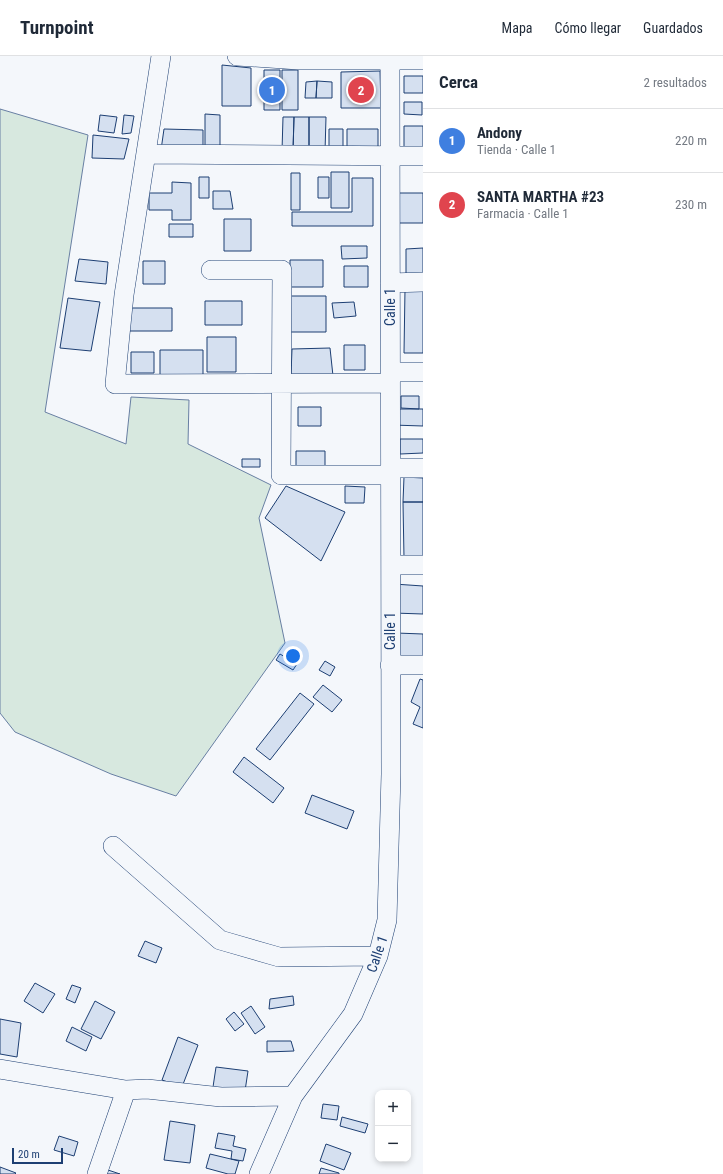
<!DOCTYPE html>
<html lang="es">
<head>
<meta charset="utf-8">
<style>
  :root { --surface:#fff; --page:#f6f6f7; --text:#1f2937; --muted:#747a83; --line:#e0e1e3; --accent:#c62828 }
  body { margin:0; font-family:"Roboto Condensed",sans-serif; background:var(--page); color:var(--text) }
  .controls { position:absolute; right:12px; bottom:12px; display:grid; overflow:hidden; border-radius:8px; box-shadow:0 2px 6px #0003 }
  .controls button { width:36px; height:36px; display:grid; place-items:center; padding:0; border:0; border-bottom:1px solid var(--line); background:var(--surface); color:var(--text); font:20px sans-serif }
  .scale { position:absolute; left:12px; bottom:10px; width:51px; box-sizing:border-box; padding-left:4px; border:2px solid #1d3f73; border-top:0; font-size:11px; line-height:14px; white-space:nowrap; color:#1d3f73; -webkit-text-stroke:3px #f4f7fb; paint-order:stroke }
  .you { position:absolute; left:293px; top:600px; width:14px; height:14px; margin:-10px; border:3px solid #fff; border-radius:50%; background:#1a73e8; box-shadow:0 0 0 6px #1a73e833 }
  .badge { display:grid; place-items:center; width:26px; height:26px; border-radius:50%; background:var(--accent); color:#fff; font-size:13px; font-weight:700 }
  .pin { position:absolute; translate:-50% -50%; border:2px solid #fff; box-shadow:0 1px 4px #0006 }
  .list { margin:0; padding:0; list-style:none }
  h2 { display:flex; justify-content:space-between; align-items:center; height:52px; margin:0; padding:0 16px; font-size:17px }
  h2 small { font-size:13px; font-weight:400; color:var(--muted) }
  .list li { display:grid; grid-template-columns:26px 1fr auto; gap:12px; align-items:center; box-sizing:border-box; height:64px; padding:0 16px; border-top:1px solid var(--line) }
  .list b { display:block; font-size:15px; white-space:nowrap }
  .list p { margin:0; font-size:13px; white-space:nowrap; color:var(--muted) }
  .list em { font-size:13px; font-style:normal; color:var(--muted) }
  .map { position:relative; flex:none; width:423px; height:1118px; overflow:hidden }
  header { display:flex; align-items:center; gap:24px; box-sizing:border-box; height:56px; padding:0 20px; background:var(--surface); border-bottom:1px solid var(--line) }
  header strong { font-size:19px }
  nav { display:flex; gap:22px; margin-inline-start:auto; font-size:14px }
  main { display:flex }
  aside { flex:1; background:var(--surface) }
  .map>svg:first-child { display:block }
  .green { fill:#d7e8df; stroke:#687fa3 }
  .building { fill:#d5e0f0; stroke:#1d3f73 }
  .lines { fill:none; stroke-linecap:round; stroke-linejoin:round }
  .minor-casing { stroke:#1d3f73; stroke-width:20 }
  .minor { stroke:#f4f7fb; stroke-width:19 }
  .labels { text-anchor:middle; stroke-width:3; stroke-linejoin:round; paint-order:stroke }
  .street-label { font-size:14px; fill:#1d3f73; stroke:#f4f7fb }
</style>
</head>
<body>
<header>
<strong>Turnpoint</strong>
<nav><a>Mapa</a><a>Cómo llegar</a><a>Guardados</a></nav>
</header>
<main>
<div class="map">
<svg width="423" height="1118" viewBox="0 0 423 1118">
  <rect width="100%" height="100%" fill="#f4f7fb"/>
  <path class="green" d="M0 53 88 79 45 356 126 388 131 341 189 344 188 388 271 429 259 462 285 587 176 740 111 718 15 676 0 657Z"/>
  <path class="building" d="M222 9 251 12V50H222Z
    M264 14H280V54H264Z
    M282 14H298V54H282Z
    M380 15 381 52H341V16Z
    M404 20H423V37H404Z
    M317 25 332 26V42H316Z
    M317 25 316 42H305L306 26Z
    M404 46H422V59L404 58Z
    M205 58 220 59V95H205Z
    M100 59 117 61 114 77 98 75Z
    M124 59 134 60 131 77 122 78Z
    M283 61H294L293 95H282Z
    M294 61H309V96L293 95Z
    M309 61H326L325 96H309Z
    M404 70H423V93H404Z
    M164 73 203 74V94H161Z
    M329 73H343V96H329Z
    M347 73H378V93H347Z
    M93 79 129 83 124 103 92 102Z
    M331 116H349V152H331Z
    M291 117H300V154H291Z
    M199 121H209V142H199Z
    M318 121H329V142H318Z
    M352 122H373V170H292V156H352Z
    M172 126 191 127V164H172V154H149V137H172Z
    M213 135H230L233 153H213Z
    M397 137H423V167H397Z
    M224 163H251V195H224Z
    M169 168H193V181H169Z
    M341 190H367V202L342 203Z
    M423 192V219H406V193Z
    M79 203 108 206 106 228 75 225Z
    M290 204H323V231H290Z
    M143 205H165V228H143Z
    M344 210H368V231H344Z
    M405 233 423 234V297H404Z
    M288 240H326V276H288Z
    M68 242 100 246 91 295 60 292Z
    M205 245H242V269H205Z
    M354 246 356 260 334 262 332 247Z
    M129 252H172V275H129Z
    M207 281H236V316H207Z
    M344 289H365V314H344Z
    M330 292 333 320 291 319 292 293Z
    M160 294H203V319H160Z
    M131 296H154V317H131Z
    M401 340H419V353L401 352Z
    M298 351H321V370H298Z
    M392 353H423V370L392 369Z
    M400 383H423V397L400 398Z
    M296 395H325V413H296Z
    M242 403H260V411H242Z
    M404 421 423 422V446H403Z
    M286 430 345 456 321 505 265 462Z
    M345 430 365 431 364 447H345Z
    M403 446H423V502H404Z
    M394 528 423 530V558L393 557Z
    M396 577 423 578V603L395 602Z
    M280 598 297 608 293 614 276 604Z
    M325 605 335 611 330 620 319 614Z
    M420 623 423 624V672L413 668 420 651 411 646Z
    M323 629 342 644 332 656 313 641Z
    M300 637 314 648 270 704 256 693Z
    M244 701 284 732 273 747 233 716Z
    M312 739 354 755 347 773 305 757Z
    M145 885 162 892 156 907 138 900Z
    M35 927 55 938 43 957 24 945Z
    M72 929 81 932 75 947 66 943Z
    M293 940 294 949 269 953 270 943Z
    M95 945 115 956 101 983 81 973Z
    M251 950 265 971 255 978 241 957Z
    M234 956 244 968 235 975 226 963Z
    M0 963 21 967 17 1001 0 998Z
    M72 971 92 981 86 995 66 985Z
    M178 981 198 989 182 1031 162 1024Z
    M267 985H291L294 995 267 996Z
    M216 1011 248 1015 245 1035 213 1031Z
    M323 1048 339 1050 337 1064 321 1062Z
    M342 1061 368 1068 365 1077 340 1070Z
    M170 1065 195 1069 190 1107 164 1104Z
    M218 1077 235 1080 233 1090 246 1093 243 1105 231 1103 232 1095 215 1092Z
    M59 1080 78 1086 74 1100 54 1094Z
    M326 1088 351 1097 344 1114 320 1105Z
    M210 1098 239 1105 235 1118H228L206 1112Z
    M0 1111 16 1117 15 1118H0Z
    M321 1112 339 1117V1118H319Z
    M108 1114 120 1118H107Z"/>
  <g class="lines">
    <g class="minor-casing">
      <path id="minor" d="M161 0 124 239 115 328 390 327
        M237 0 299 4H423
        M146 98 423 100
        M211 214H282L281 419H390
        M390 227 423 226
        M390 316H423
        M390 412H423
        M391 509H423
        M390 609H423
        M113 790 220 884 279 901 378 900
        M0 1013 126 1034 147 1033 221 1041 293 1040
        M97 1118 126 1034
        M259 1118 293 1040 353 958 378 900 387 864 391 718 390 0"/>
    </g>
    <use href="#minor" class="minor"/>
  </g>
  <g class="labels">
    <g class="street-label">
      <text transform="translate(390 251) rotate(-90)" y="5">Calle 1</text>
      <text transform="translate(390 575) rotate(-90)" y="5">Calle 1</text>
      <text transform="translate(377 898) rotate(-71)" y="5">Calle 1</text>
    </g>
  </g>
</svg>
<div class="controls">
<button>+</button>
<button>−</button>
</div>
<div class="scale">20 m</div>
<div class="you"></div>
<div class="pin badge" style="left:272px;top:34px;background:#3f7fe0">1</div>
<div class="pin badge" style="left:361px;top:34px;background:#e0444e">2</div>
</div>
<aside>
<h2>Cerca<small>2 resultados</small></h2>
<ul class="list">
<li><span class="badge" style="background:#3f7fe0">1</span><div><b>Andony</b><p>Tienda · Calle 1</p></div><em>220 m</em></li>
<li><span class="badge" style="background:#e0444e">2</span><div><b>SANTA MARTHA #23</b><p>Farmacia · Calle 1</p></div><em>230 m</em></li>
</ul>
</aside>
</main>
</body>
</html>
